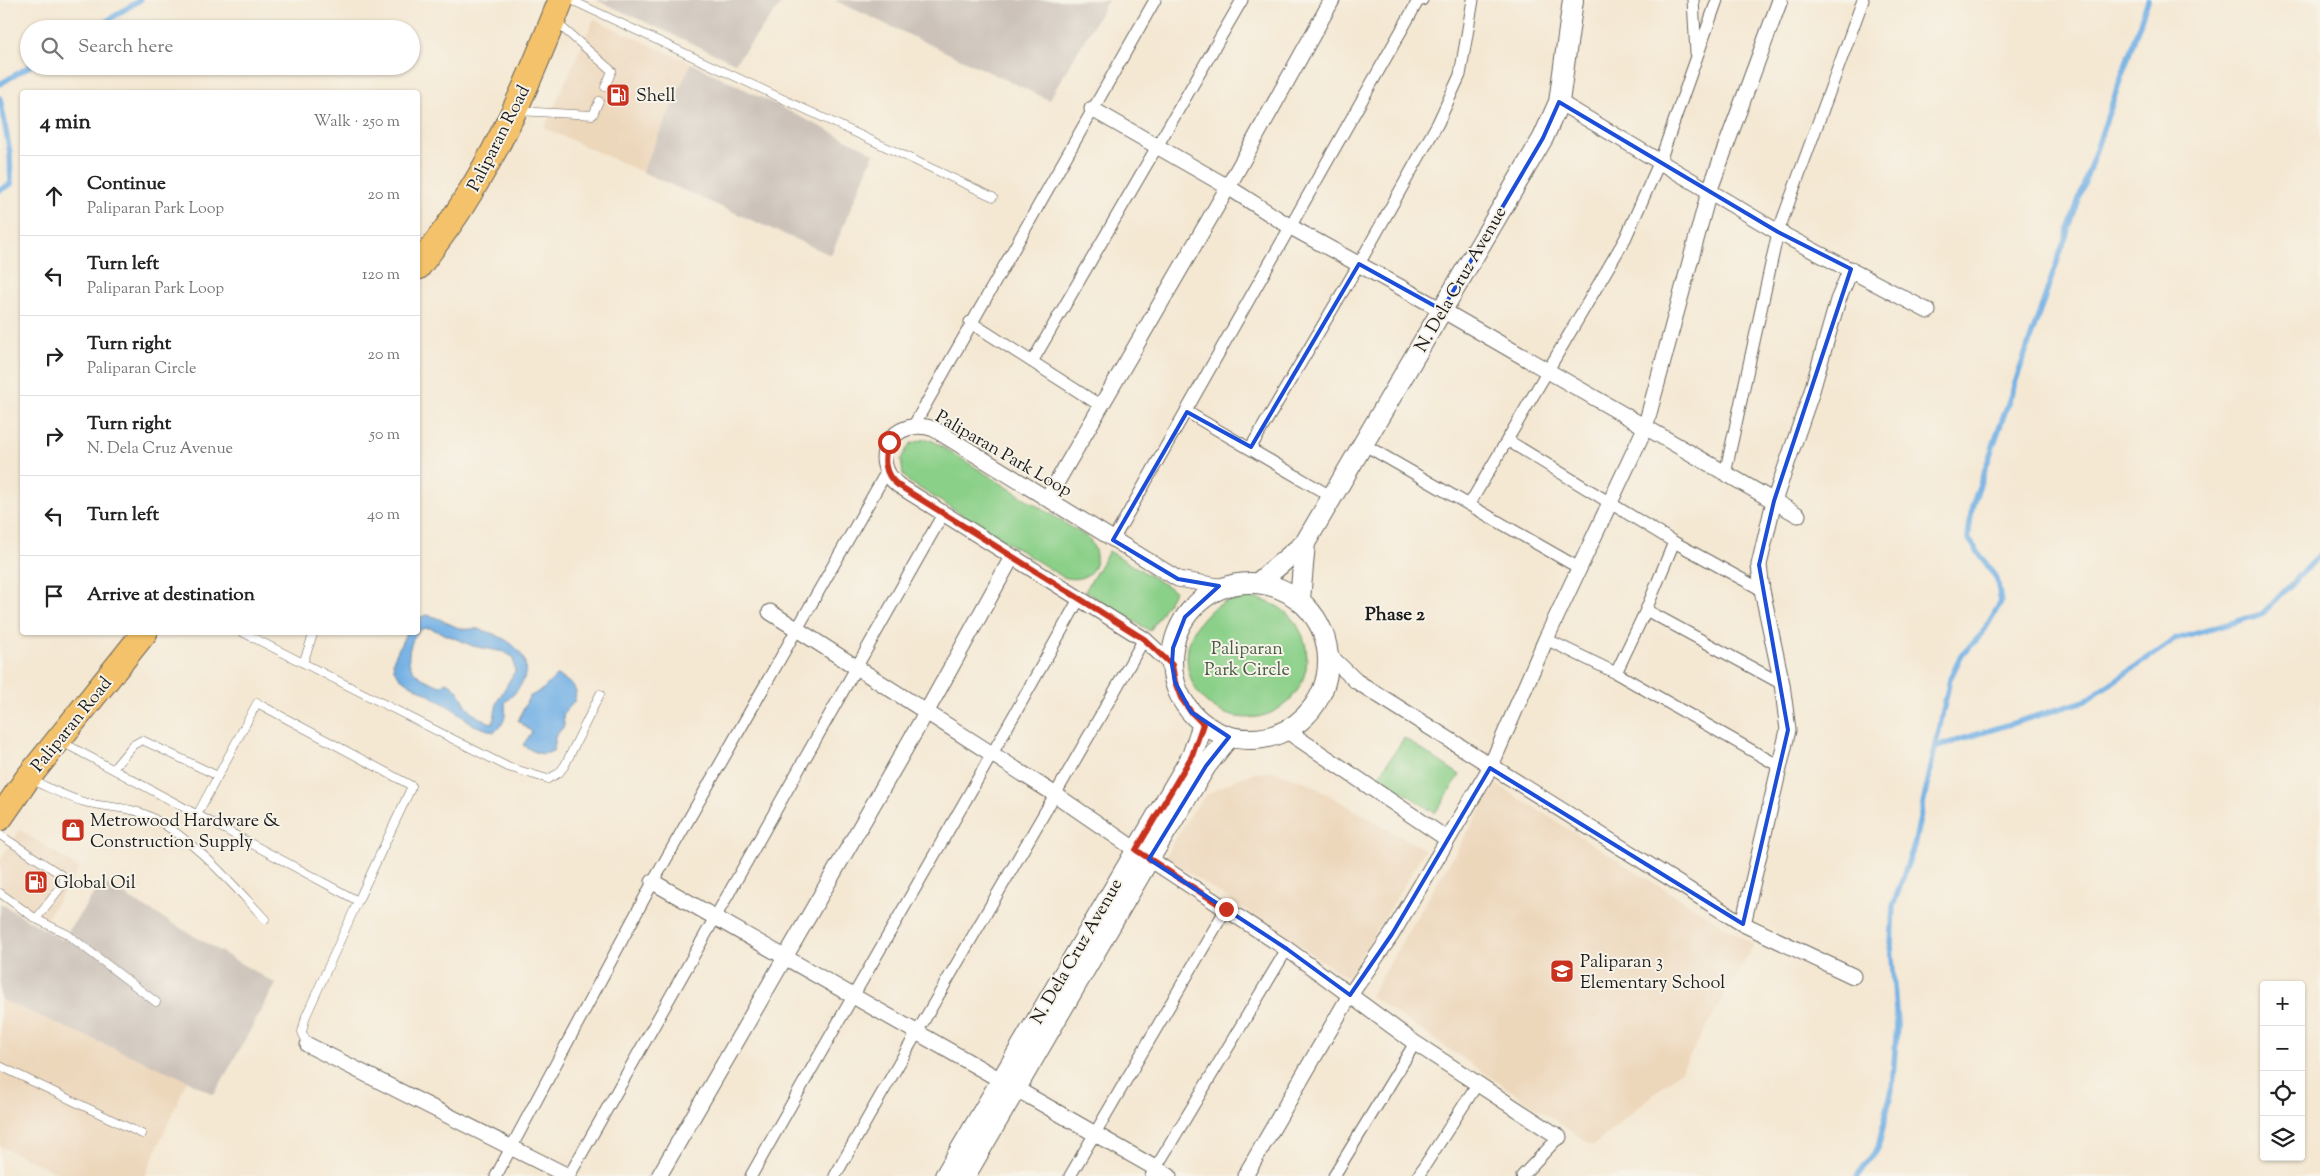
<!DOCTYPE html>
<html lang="en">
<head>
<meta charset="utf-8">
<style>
  :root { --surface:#fff; --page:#f2f2f2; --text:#222; --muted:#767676; --line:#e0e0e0 }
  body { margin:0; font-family:"Sorts Mill Goudy",serif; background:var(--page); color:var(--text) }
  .controls { position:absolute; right:15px; bottom:15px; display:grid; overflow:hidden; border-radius:5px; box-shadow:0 1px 4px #0004 }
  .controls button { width:45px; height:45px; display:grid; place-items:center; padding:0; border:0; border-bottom:1px solid var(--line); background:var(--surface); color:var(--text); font:25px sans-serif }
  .stop { position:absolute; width:15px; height:15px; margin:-11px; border:4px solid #c8321e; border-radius:50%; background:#fff }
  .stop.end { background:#c8321e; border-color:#fff; box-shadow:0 1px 5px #0008 }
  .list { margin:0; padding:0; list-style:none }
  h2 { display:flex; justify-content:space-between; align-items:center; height:65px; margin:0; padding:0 20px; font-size:21px }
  h2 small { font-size:16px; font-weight:400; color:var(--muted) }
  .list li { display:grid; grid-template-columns:32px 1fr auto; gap:15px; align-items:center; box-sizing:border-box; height:80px; padding:0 20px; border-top:1px solid var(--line) }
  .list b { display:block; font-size:19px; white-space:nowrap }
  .list p { margin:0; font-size:16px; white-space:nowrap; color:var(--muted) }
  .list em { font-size:16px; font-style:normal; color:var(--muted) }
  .icon { flex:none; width:28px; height:28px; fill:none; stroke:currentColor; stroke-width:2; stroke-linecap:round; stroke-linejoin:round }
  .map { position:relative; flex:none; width:2320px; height:1176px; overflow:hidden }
  .search { position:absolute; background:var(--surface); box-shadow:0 1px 4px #0004; left:20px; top:20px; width:400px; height:55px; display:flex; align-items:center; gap:12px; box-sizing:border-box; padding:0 18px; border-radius:28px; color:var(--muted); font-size:19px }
  .panel { position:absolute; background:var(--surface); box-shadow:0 1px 4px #0004; left:20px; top:90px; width:400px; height:545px; border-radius:5px }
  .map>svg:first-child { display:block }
  .built { fill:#edd7bb }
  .industrial { fill:#ccc2b9 }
  .green { fill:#8bd089; stroke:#547652 }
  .water { fill:#72b0e5; stroke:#476680; fill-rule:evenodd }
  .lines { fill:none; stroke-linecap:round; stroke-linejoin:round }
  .stream { stroke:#72b0e5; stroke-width:5.5 }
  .service-casing { stroke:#68635c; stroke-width:9 }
  .pedestrian-casing { stroke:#68635c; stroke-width:13 }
  .minor-casing { stroke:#68635c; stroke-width:17 }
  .tertiary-casing { stroke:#68635c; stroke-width:22 }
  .primary-casing { stroke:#68635c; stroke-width:27 }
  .service { stroke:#fff; stroke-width:8 }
  .pedestrian { stroke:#fff; stroke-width:11 }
  .minor { stroke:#fff; stroke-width:15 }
  .tertiary { stroke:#fff; stroke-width:20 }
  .primary { stroke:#f4c26a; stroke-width:25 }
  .route { stroke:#c8321e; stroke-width:6 }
  .marked { fill:none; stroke:#1d4ed8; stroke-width:4; stroke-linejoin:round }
  .labels { text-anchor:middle; stroke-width:4; stroke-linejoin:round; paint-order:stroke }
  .poi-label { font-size:18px; fill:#1c1c1c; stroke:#f7f3e8; text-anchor:start }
  .street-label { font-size:18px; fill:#1c1c1c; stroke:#f7f3e8 }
  .park-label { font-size:18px; fill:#435b42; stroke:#f7f3e8 }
  .neighbourhood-label { font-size:19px; font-weight:bold; fill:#1c1c1c; stroke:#f7f3e8 }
</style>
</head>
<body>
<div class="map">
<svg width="2320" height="1176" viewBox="0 0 2320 1176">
  <rect width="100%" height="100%" fill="#f7f3e8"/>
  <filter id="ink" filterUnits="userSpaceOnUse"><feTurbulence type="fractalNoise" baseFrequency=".02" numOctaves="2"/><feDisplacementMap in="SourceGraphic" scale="10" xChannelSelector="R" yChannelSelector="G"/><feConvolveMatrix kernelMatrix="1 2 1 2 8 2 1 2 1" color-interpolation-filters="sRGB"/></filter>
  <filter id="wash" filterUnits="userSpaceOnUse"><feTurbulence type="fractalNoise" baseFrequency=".0096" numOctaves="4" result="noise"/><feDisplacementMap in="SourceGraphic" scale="20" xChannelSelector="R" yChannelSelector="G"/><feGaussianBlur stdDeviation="1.12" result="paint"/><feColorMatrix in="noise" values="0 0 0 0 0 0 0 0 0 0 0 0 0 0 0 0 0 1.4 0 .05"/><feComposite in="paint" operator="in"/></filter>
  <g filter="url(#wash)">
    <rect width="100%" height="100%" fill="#f4e8d3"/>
    <path class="built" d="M594 19 691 63 642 172 544 128Z
      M1274 771 1306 782 1425 850 1348 978 1165 857 1189 816 1205 796 1237 779 1255 773Z
      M1496 784 1754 945 1681 1071 1593 1146 1370 996Z
      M20 830 79 868 46 919 0 889V860Z
      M0 999 187 1080 145 1176H64L0 1146Z"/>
    <path class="industrial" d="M597 0H784L735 63Z
      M834 0H1108L1049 100Z
      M691 63 874 153 831 255 642 172Z
      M102 882 276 984 214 1095 187 1080 0 999V903L62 940Z"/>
    <path class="green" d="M925 439 933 441 1087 537C1107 558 1092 586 1063 577L908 481 903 474 901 459 910 444Z
      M1109 551 1175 591 1150 631 1085 591Z
      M1187 658a60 60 0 1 1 120 0a60 60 0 1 1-120 0Z
      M1404 738 1460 775 1435 813 1379 776Z"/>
    <path class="water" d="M427 615C440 617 450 626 463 629 468 630 473 628 478 629 520 639 546 669 505 702 506 716 506 723 494 732L474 725 453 709 400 678 394 669 393 661 406 633 418 632V618ZM430 628 473 646 504 652 513 657 515 671 497 702 494 720 492 723C459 713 468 693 447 682L440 686C429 681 417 678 411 667 405 658 412 634 422 629 425 628 427 628 430 628Z
      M557 675 573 685 576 692 574 702 563 714 564 726 555 737V744L553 751C541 757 534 752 523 745L532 732 518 721 529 697 543 689Z"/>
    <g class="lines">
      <path class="stream" d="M94 29 140 0
        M0 84 30 66
        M0 98 10 153 11 184 0 190
        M1936 747 2085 701 2174 640 2262 614 2320 555
        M1857 1176 1878 1148 1892 1089 1897 1025 1891 945 1893 906 1914 846 1950 679 1961 656 1982 634 2001 602 1997 579 1968 538 1972 507 2148 0"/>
    </g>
  </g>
  <g filter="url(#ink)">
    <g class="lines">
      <g class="service-casing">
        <path id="service" d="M571 0 993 197
          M557 23 612 71 605 87
          M517 111 593 115 599 101
          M242 632 508 767 548 779 559 773 565 765 600 694
          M303 663 314 632
          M62 742 358 901 306 1016 302 1032 308 1045
          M113 769 133 745 142 740 218 776
          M31 780C48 787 66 797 84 802 106 808 130 806 151 817 195 840 232 884 265 919
          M197 815 257 703 412 786 358 901
          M0 835 63 876 64 883 36 919
          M0 893 36 919 67 934 156 1002
          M0 1066 142 1134"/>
      </g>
      <g class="pedestrian-casing">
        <path id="pedestrian" d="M1693 0 1696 53
          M970 322 1101 406
          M1032 362 1242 0
          M1187 412 1332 497
          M914 425 1155 0
          M1507 440 1674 542 1762 590
          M1363 444 1579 568
          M1251 447 1359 264 1438 123 1460 75 1473 0
          M1725 474 1778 232 1863 0
          M1469 505 1625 239 1660 161 1717 0
          M1113 540C1216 361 1315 180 1418 1L1422 0
          M1646 610 1782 684
          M1546 639 1616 673 1779 766
          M1616 673 1646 610 1674 542
          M496 1176 653 882 887 471
          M569 1176 943 514
          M751 1176C859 983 972 793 1079 599
          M835 1176C936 996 1043 819 1144 639
          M1070 1176 1226 909
          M1151 1176 1287 949
          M1334 1176 1415 1043
          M1418 1176 1478 1083
          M1522 1176 1559 1137"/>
      </g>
      <g class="minor-casing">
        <path id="minor" d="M1559 102 1778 232 1928 311
          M1092 109 1228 187 1289 226 1442 310 1798 515
          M1047 499 1228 187 1332 0
          M770 612 1056 795 1136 850 1287 949 1415 1043 1559 1137
          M1329 655 1356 681 1743 924 1853 976
          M1172 665 1144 639 898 485C866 459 894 415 934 429L1178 579 1224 587
          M1287 731 1447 839
          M653 882 1169 1176
          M1743 924 1788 730 1782 684 1762 590 1759 565 1774 501 1811 394 1838 300 1851 269
          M308 1045 568 1176
          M659 1176 927 711 1012 557
          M1245 1176 1350 995 1392 934 1490 768 1546 639 1645 428 1709 192 1780 0"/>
      </g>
      <g class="tertiary-casing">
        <path id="tertiary" d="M1172 661a78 78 0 1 1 156 0a78 78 0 1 1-156 0Z
          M1258 583 1305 543 1543 138 1559 102 1573 0
          M1300 600 1305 543
          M945 1176 1192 756 1203 724
          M965 1176 1149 859 1206 766 1229 737"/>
      </g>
      <g class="primary-casing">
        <path id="primary" d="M418 267C434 245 452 223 466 199 506 136 534 69 561 0
          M0 818 27 779 145 632"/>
      </g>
      <use href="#service" class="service"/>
      <use href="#pedestrian" class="pedestrian"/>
      <use href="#minor" class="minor"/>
      <use href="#tertiary" class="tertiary"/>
      <use href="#primary" class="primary"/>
    </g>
  </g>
  <g class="lines" filter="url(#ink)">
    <path class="route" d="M889 442C883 457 883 474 898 485L1144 639 1172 665 1175 682 1181 698 1191 712 1203 724 1192 756 1136 850 1226 909"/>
  </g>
  <path class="marked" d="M1559 102 1778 232 1851 269 1774 501 1759 565 1788 730 1743 924 1490 768 1392 934 1350 995 1287 949 1149 859 1206 766 1229 737 1191 712 1175 682 1172 665 1173 648 1185 617 1219 586 1178 579 1113 540 1187 412 1251 447 1359 264 1442 310 1543 138Z"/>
  <defs>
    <g id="fuel-square" transform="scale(1.25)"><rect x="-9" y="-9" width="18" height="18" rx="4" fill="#c8321e" stroke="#f7f3e8"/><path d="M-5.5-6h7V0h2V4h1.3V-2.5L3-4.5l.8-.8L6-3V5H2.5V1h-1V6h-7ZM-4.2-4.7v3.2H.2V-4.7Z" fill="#fff"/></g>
    <g id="shop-square" transform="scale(1.25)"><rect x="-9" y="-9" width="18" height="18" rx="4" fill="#c8321e" stroke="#f7f3e8"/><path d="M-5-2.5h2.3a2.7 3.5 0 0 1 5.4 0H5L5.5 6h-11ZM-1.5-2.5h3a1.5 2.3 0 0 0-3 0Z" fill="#fff"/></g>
    <g id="school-square" transform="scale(1.25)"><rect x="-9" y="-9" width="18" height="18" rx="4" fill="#c8321e" stroke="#f7f3e8"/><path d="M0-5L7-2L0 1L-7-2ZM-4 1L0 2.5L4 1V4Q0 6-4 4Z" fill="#fff"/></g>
  </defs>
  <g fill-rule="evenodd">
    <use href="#fuel-square" x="618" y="95"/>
    <use href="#shop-square" x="73" y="830"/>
    <use href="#fuel-square" x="36" y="882"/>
    <use href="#school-square" x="1562" y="971"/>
  </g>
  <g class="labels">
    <g class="poi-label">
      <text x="636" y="101">Shell</text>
      <text x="90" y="826">Metrowood Hardware &amp;<tspan x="90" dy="21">Construction Supply</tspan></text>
      <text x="54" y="888">Global Oil</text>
      <text x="1580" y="967">Paliparan 3<tspan x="1580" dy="21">Elementary School</tspan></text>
    </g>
    <g class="street-label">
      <text transform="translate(498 138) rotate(-63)" y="6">Paliparan Road</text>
      <text transform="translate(1460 279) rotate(-60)" y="6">N. Dela Cruz Avenue</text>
      <text transform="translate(1004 453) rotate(30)" y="6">Paliparan Park Loop</text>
      <text transform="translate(71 724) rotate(-51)" y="6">Paliparan Road</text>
      <text transform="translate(1076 951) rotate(-60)" y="6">N. Dela Cruz Avenue</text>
    </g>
    <g class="park-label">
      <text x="1247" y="654">Paliparan<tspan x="1247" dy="21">Park Circle</tspan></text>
    </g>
    <g class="neighbourhood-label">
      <text x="1395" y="620">Phase 2</text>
    </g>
  </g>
</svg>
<div class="controls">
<button>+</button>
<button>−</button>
<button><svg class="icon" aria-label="locate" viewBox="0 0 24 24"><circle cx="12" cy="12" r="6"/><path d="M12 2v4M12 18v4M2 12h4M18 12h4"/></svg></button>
<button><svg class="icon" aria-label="layers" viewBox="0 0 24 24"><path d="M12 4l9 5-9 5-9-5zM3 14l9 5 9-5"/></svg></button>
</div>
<div class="stop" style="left:889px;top:442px"></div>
<div class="stop end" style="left:1226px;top:909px"></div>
<div class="search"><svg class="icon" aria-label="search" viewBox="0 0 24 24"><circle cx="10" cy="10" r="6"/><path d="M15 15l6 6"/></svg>Search here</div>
<section class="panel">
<h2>4 min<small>Walk · 250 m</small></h2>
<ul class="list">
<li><svg class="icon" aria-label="ahead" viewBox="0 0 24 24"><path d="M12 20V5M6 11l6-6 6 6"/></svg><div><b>Continue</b><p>Paliparan Park Loop</p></div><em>20 m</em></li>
<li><svg class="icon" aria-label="left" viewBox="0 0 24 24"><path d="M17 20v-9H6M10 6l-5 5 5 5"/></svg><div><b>Turn left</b><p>Paliparan Park Loop</p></div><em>120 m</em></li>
<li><svg class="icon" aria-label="right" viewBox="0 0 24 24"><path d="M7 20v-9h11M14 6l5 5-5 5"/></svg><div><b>Turn right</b><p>Paliparan Circle</p></div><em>20 m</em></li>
<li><svg class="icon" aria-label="right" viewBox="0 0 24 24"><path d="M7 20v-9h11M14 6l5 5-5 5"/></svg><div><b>Turn right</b><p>N. Dela Cruz Avenue</p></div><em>50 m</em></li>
<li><svg class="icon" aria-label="left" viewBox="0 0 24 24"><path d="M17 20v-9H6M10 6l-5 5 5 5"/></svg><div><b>Turn left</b></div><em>40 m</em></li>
<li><svg class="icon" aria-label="arrive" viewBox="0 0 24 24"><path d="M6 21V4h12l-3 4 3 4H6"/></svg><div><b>Arrive at destination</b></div></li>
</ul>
</section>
</div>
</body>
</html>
